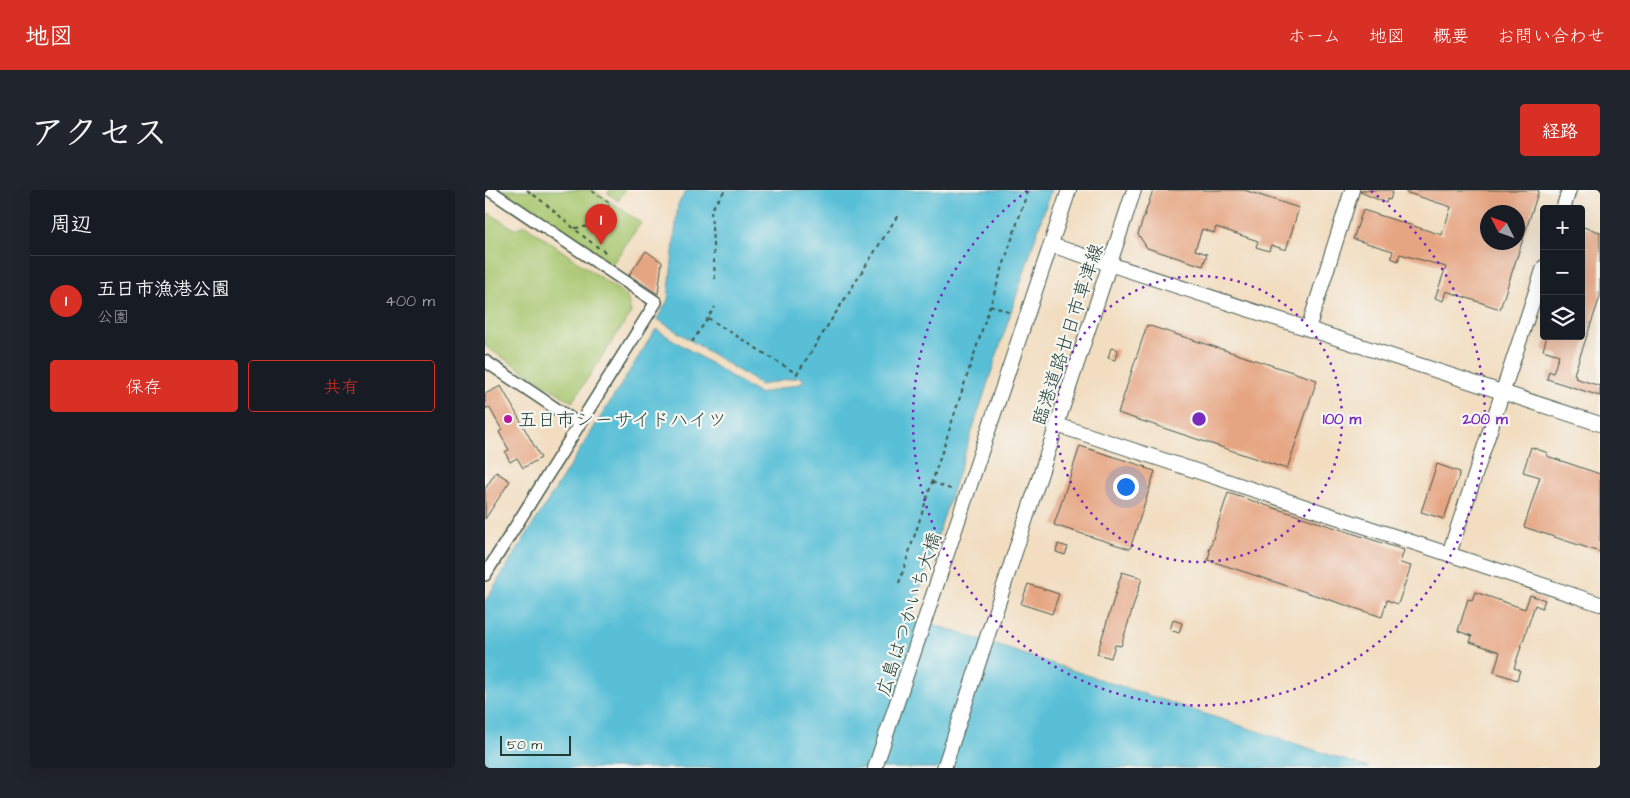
<!DOCTYPE html>
<html lang="ja">
<head>
<meta charset="utf-8">
<style>
  :root { --surface:#171b24; --page:#20242c; --text:#f1f3f6; --muted:#9ea1a6; --line:#363941; --accent:#d93025 }
  body { margin:0; font-family:"Architects Daughter","Klee One",sans-serif; background:var(--page); color:var(--text) }
  .controls { position:absolute; right:15px; top:15px; display:grid; overflow:hidden; border-radius:5px; box-shadow:0 5px 20px #0002 }
  .controls button { width:45px; height:45px; display:grid; place-items:center; padding:0; border:0; border-bottom:1px solid var(--line); background:var(--surface); color:var(--text); font:25px sans-serif }
  .compass { position:absolute; left:995px; top:15px; width:45px; height:45px; border-radius:50%; background:var(--surface); box-shadow:0 5px 20px #0002; rotate:312deg }
  .scale { position:absolute; left:15px; bottom:12px; width:71px; box-sizing:border-box; padding-left:5px; border:2px solid #1f3d34; border-top:0; font-size:14px; line-height:18px; white-space:nowrap; color:#1f3d34; -webkit-text-stroke:4px #f6f6f2; paint-order:stroke }
  .you { position:absolute; left:640px; top:296px; width:18px; height:18px; margin:-12px; border:4px solid #fff; border-radius:50%; background:#1a73e8; box-shadow:0 0 0 8px #1a73e833 }
  .badge { display:grid; place-items:center; width:32px; height:32px; border-radius:50%; background:var(--accent); color:#fff; font-size:16px; font-weight:700 }
  .pin { position:absolute; translate:-50% -41px; filter:drop-shadow(0 1px 2px #0008) }
  .pin::after { content:''; position:absolute; top:26px; width:18px; height:15px; background:inherit; clip-path:polygon(0 0,100% 0,50% 100%) }
  .list { margin:0; padding:0; list-style:none }
  h2 { display:flex; justify-content:space-between; align-items:center; height:65px; margin:0; padding:0 20px; font-size:21px }
  h2 small { font-size:16px; font-weight:400; color:var(--muted) }
  .list li { display:grid; grid-template-columns:32px 1fr auto; gap:15px; align-items:center; box-sizing:border-box; height:90px; padding:0 20px; border-top:1px solid var(--line) }
  .list b { display:block; font-size:19px; white-space:nowrap }
  .list p { margin:0; font-size:16px; white-space:nowrap; color:var(--muted) }
  .list em { font-size:16px; font-style:normal; color:var(--muted) }
  .actions { display:flex; gap:10px; padding:15px 20px }
  .actions a { flex:1; padding:11px 0; border:1px solid var(--accent); border-radius:5px; text-align:center; font-size:18px; color:var(--accent) }
  .actions .main { background:var(--accent); color:#fff }
  .icon { flex:none; width:28px; height:28px; fill:none; stroke:currentColor; stroke-width:2; stroke-linecap:round; stroke-linejoin:round }
  .map { position:relative; flex:none; width:1115px; height:578px; overflow:hidden; border-radius:5px }
  header { display:flex; align-items:center; gap:30px; box-sizing:border-box; height:70px; padding:0 25px; background:var(--accent); color:#fff }
  header strong { font-size:24px }
  nav { display:flex; gap:28px; margin-inline-start:auto; font-size:18px }
  .intro { display:flex; align-items:center; justify-content:space-between; box-sizing:border-box; height:120px; padding:0 30px }
  h1 { margin:0; font-size:35px }
  .button { padding:12px 22px; border-radius:5px; background:var(--accent); color:#fff; font-size:18px; font-weight:700 }
  main { display:flex; gap:30px; padding:0 30px }
  aside { flex:1; background:var(--surface); border-radius:5px; box-shadow:0 5px 20px #0002 }
  .map>svg:first-child { display:block }
  .green { fill:#a8c66e; stroke:#648251 }
  .water { fill:#59bfd7; stroke:#3c7e86 }
  .building { fill:#e6a582; fill-rule:evenodd }
  .lines { fill:none; stroke-linecap:round; stroke-linejoin:round }
  .minor-casing { stroke:#3f5549; stroke-width:14 }
  .tertiary-casing { stroke:#3f5549; stroke-width:16 }
  .path { stroke:#3f5549; stroke-width:2; stroke-dasharray:4 4; stroke-linecap:butt }
  .minor { stroke:#fff; stroke-width:11 }
  .tertiary { stroke:#fff; stroke-width:14 }
  .ring { fill:none; stroke:#7b2cbf; stroke-width:2.5; stroke-dasharray:2.5 5 }
  .poi-dot { fill:#b5179e; stroke:#f6f6f2; stroke-width:2 }
  .labels { text-anchor:middle; stroke-width:4.5; stroke-linejoin:round; paint-order:stroke }
  .street-label { font-size:19px; fill:#1f3d34; stroke:#f6f6f2 }
  .poi-label { font-size:19px; fill:#1f3d34; stroke:#f6f6f2; text-anchor:start }
  .centre { fill:#7b2cbf; stroke:#f6f6f2; stroke-width:2.5 }
  .ring-label { font-size:15px; text-anchor:middle; font-weight:bold; fill:#7b2cbf; stroke:#f6f6f2; stroke-width:4.5; stroke-linejoin:round; paint-order:stroke }
</style>
</head>
<body>
<header>
<strong>地図</strong>
<nav><a>ホーム</a><a>地図</a><a>概要</a><a>お問い合わせ</a></nav>
</header>
<div class="intro"><h1>アクセス</h1><a class="button">経路</a></div>
<main>
<aside>
<h2>周辺<small></small></h2>
<ul class="list">
<li><span class="badge">1</span><div><b>五日市漁港公園</b><p>公園</p></div><em>400 m</em></li>
</ul>
<div class="actions"><a class="main">保存</a><a>共有</a></div>
</aside>
<div class="map">
<svg width="1115" height="578" viewBox="0 0 1115 578">
  <rect width="100%" height="100%" fill="#f6f6f2"/>
  <filter id="ink" filterUnits="userSpaceOnUse"><feTurbulence type="fractalNoise" baseFrequency=".02" numOctaves="2"/><feDisplacementMap in="SourceGraphic" scale="10" xChannelSelector="R" yChannelSelector="G"/><feConvolveMatrix kernelMatrix="1 2 1 2 8 2 1 2 1" color-interpolation-filters="sRGB"/></filter>
  <filter id="wash" filterUnits="userSpaceOnUse"><feTurbulence type="fractalNoise" baseFrequency=".0096" numOctaves="4" result="noise"/><feDisplacementMap in="SourceGraphic" scale="20" xChannelSelector="R" yChannelSelector="G"/><feGaussianBlur stdDeviation="1.12" result="paint"/><feColorMatrix in="noise" values="0 0 0 0 0 0 0 0 0 0 0 0 0 0 0 0 0 1.4 0 .05"/><feComposite in="paint" operator="in"/></filter>
  <g filter="url(#wash)">
    <rect width="100%" height="100%" fill="#f2ddc0"/>
    <path class="green" d="M11 0H108L156 33 125 77Z
      M125 0H140L133 11 123 3Z
      M4 23 29 39 40 35 142 106 146 123 87 212 0 156V29Z"/>
    <path class="water" d="M202 0H566L426 427 884 578H0V411L171 139 274 204 318 193 316 187 276 195 172 129 183 110 193 14Z"/>
    <g id="blocks">
      <path class="building" d="M668 0H759L814 18 801 60 786 55 784 61 771 57 773 51 731 37 729 43 717 39 710 60 722 64 718 76 662 58 653 44Z
        M876 0H908L905 10 902 9 901 13 875 2Z
        M921 0H1054L1015 119 961 101 958 111 950 108 961 77 915 64 913 71 906 68 908 61 868 49 878 20 957 45 966 17 920 2ZM1002 22H1032V52H1002Z
        M1098 37 1115 42V107L1089 184 1091 185 1090 188 1115 196V206L1062 189 1064 181 1068 183 1074 165 1058 160 1062 146H1096V43Z
        M161 61 177 72 173 104 144 85Z
        M662 135 832 190 802 279 633 223Z
        M626 158 633 160 630 170 623 168Z
        M16 196 56 268 38 278 32 268 25 272 20 262 24 260 14 242 17 240 4 217 0 219V204Z
        M595 256 661 277 660 278 670 281 645 359 569 335Z
        M1046 257 1063 263 1062 266 1115 284V362L1039 337 1055 287 1038 282Z
        M952 274 975 282 959 329 936 322Z
        M11 282 25 291 0 329V299Z
        M743 303 919 360 915 373 926 376 913 414 902 410 897 427 723 370 725 361H724Z
        M573 354 583 357 580 365 571 362Z
        M637 382 657 388 636 456 630 455 626 468 612 464Z
        M543 394 574 404 567 424 536 414Z
        M990 402 1040 419 1045 405 1060 410 1057 418 1050 415 1029 478 1035 480 1032 490 1009 482 1015 462 985 452 987 446 973 441 983 409 987 410Z
        M688 430 697 433 694 443 685 440Z"/>
    </g>
  </g>
  <g filter="url(#ink)">
    <use href="#blocks" fill-opacity="0" stroke="#3f5549" stroke-width="1"/>
    <g class="lines">
      <g class="minor-casing">
        <path id="minor" d="M0 171 94 234
          M0 385 171 112 4 0"/>
      </g>
      <g class="tertiary-casing">
        <path id="tertiary" d="M1078 19 1084 0
          M566 55 1115 234
          M823 139 867 0
          M572 235 1115 414
          M964 364 1059 77
          M390 578 584 0
          M459 578 649 0"/>
      </g>
      <path class="path" d="M42 0C71 20 94 46 123 64
        M90 38C113 36 114 32 125 13L105 0
        M230 89 226 20 240 0
        M505 115 526 123
        M223 128 312 184 413 25
        M207 152 230 117
        M447 292 468 300
        M414 393 543 0"/>
      <use href="#minor" class="minor"/>
      <use href="#tertiary" class="tertiary"/>
    </g>
  </g>
  <g class="ring">
    <circle cx="714" cy="229" r="143"/>
    <path d="M886 1A286 286 0 1 1 542 1"/>
  </g>
  <circle class="poi-dot" cx="23" cy="229" r="5"/>
  <g class="labels">
    <g class="street-label">
      <text transform="translate(582 144) rotate(-72)" y="7">臨港道路廿日市草津線</text>
      <text transform="translate(423 424) rotate(-72)" y="7">広島はつかいち大橋</text>
    </g>
    <g class="poi-label">
      <text x="33" y="236">五日市シーサイドハイツ</text>
    </g>
  </g>
  <circle cx="714" cy="229" r="8" class="centre"/>
  <g class="ring-label">
    <text x="857" y="234">100 m</text>
    <text x="1000" y="234">200 m</text>
  </g>
</svg>
<div class="controls">
<button>+</button>
<button>−</button>
<button><svg class="icon" aria-label="layers" viewBox="0 0 24 24"><path d="M12 4l9 5-9 5-9-5zM3 14l9 5 9-5"/></svg></button>
</div>
<svg class="compass" viewBox="-18 -18 36 36"><path d="M0-13l5 13h-10z" fill="#e53935"/><path d="M0 13l5-13h-10z" fill="#9ea1a6"/></svg>
<div class="scale">50 m</div>
<div class="you"></div>
<div class="pin badge" style="left:116px;top:55px">1</div>
</div>
</main>
</body>
</html>
